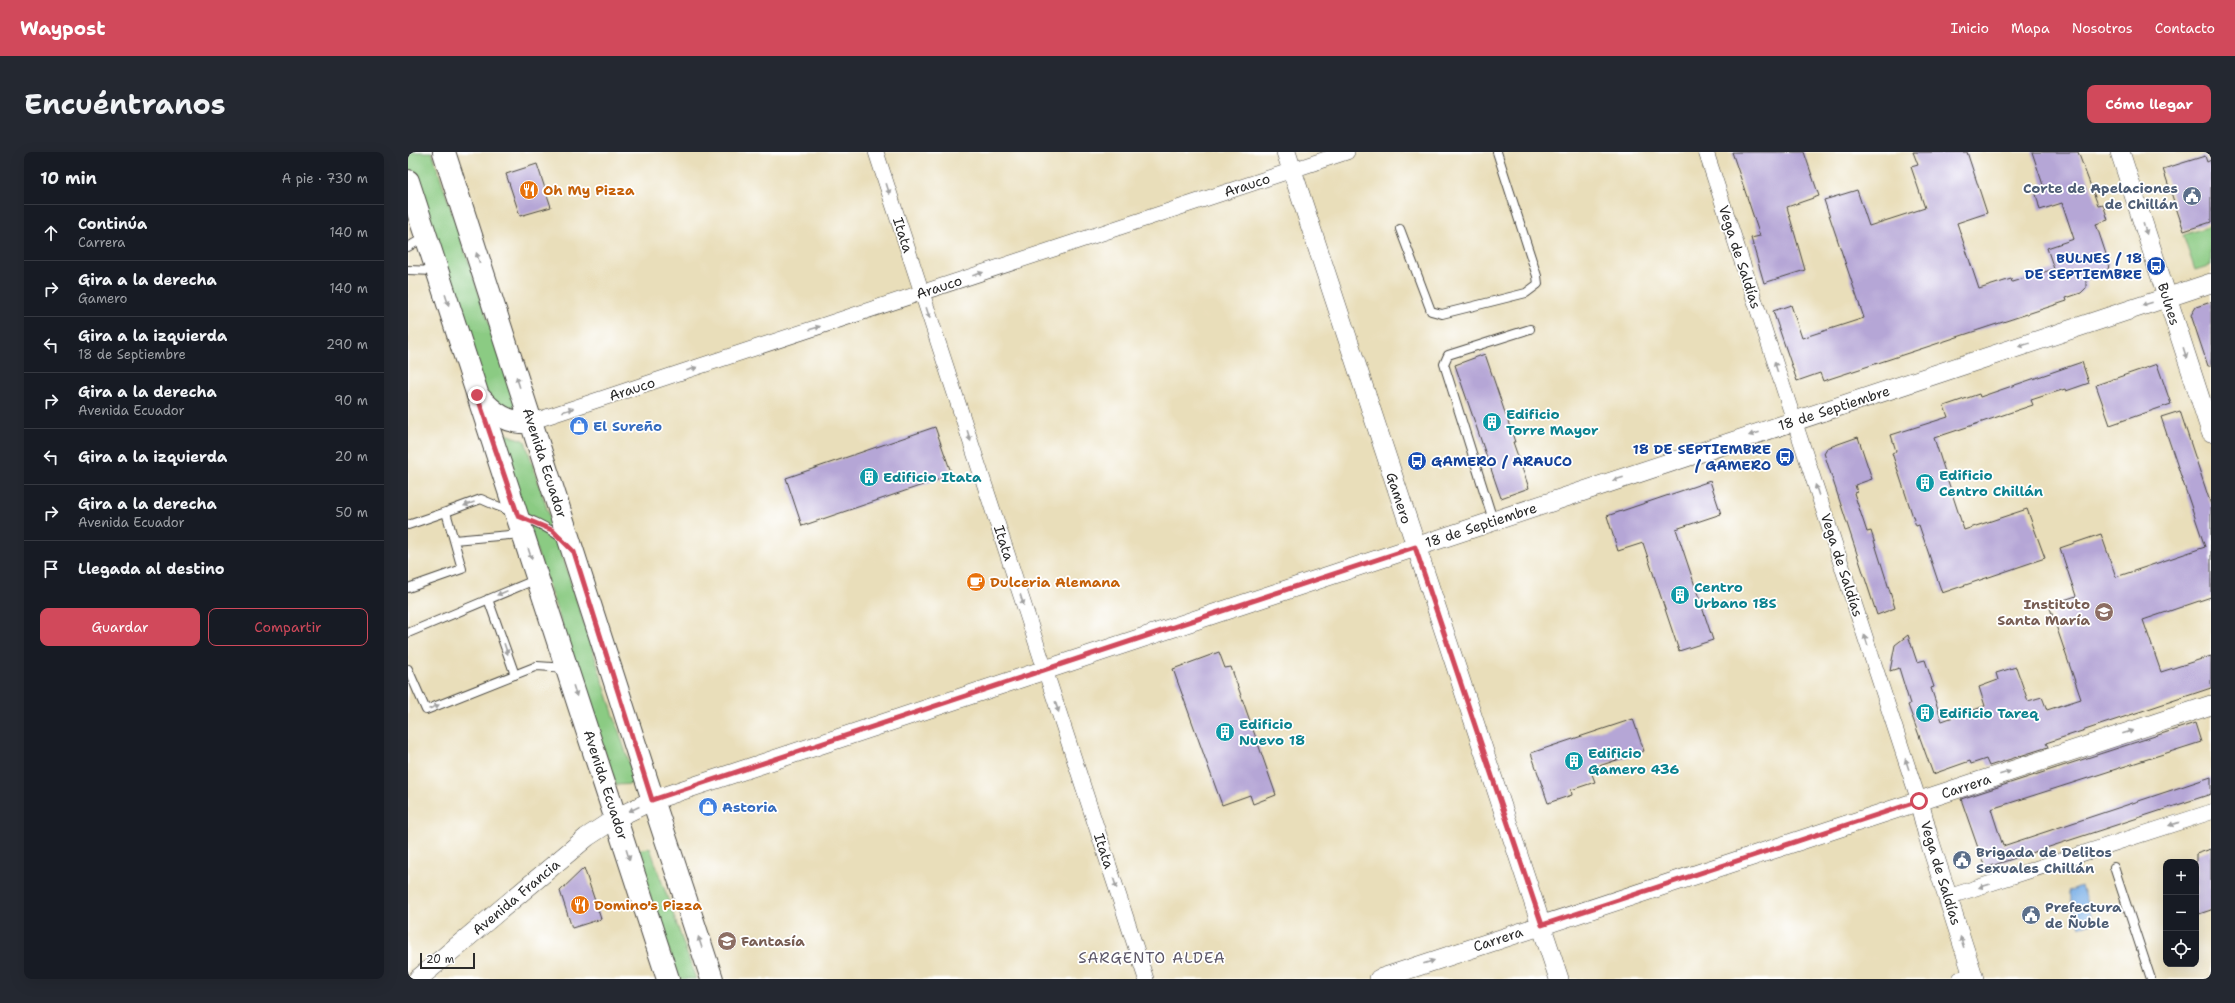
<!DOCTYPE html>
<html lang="es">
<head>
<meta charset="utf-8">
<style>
  :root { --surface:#171b24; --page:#242831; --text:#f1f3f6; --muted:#9ea1a6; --line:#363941; --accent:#d1495b }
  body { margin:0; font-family:"Shantell Sans",sans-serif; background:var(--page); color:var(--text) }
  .controls { position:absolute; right:12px; bottom:12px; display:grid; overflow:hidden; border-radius:8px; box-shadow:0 4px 16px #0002 }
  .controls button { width:36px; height:36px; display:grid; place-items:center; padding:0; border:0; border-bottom:1px solid var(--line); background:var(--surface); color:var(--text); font:20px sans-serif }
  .scale { position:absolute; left:12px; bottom:10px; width:55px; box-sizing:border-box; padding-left:4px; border:2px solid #2b2b2b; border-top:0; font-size:11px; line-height:14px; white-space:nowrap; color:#2b2b2b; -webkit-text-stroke:3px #fff; paint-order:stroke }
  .stop { position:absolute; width:12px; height:12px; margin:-9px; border:3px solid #d1495b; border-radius:50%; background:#fff }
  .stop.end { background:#d1495b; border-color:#fff; box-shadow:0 1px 4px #0008 }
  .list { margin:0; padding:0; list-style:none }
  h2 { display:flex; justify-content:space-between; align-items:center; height:52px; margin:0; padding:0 16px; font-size:17px }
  h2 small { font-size:13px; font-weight:400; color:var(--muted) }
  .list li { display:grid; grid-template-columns:26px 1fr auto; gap:12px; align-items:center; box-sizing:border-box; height:56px; padding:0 16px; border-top:1px solid var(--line) }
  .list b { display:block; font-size:15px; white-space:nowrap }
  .list p { margin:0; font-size:13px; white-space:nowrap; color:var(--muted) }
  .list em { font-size:13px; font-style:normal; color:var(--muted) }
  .actions { display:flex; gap:8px; padding:12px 16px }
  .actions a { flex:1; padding:9px 0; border:1px solid var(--accent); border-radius:8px; text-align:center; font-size:14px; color:var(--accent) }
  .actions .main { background:var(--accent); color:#fff }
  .icon { flex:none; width:22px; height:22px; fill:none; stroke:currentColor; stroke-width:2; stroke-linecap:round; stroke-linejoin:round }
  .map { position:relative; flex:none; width:1803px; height:827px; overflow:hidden; border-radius:8px }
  header { display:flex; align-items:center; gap:24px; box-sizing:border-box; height:56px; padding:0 20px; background:var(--accent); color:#fff }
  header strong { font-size:19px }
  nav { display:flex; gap:22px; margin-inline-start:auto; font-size:14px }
  .intro { display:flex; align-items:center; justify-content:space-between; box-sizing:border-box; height:96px; padding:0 24px }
  h1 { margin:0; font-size:28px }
  .button { padding:10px 18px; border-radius:8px; background:var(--accent); color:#fff; font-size:14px; font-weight:700 }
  main { display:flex; gap:24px; padding:0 24px }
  aside { flex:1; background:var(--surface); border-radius:8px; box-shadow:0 4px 16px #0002 }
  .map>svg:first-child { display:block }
  .green { fill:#8bcb83; stroke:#5b7b57 }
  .water { fill:#78aee6; stroke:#526c88 }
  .building { fill:#b5a6d6 }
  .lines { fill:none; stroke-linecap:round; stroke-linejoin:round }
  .service-casing { stroke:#484640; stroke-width:10 }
  .minor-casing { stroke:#484640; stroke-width:16 }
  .tertiary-casing { stroke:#484640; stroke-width:20 }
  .primary-casing { stroke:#484640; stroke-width:24 }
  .service { stroke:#fff; stroke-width:8 }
  .minor { stroke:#fff; stroke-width:15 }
  .tertiary { stroke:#fff; stroke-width:19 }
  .primary { stroke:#fff; stroke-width:22 }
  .oneway { fill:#a0a0a0 }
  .route { stroke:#d1495b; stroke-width:5 }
  .labels { text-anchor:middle; stroke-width:3.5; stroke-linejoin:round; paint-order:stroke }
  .street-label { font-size:14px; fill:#2b2b2b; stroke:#fff }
  .service-label { font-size:14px; font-weight:bold; fill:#4e5e75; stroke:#fff; text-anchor:start }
  .food-label { font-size:14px; font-weight:bold; fill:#c56008; stroke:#fff; text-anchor:start }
  .transit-label { font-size:14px; font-weight:bold; fill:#164399; stroke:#fff; text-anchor:end }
  .culture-label { font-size:14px; font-weight:bold; fill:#0d838f; stroke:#fff; text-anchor:start }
  .shop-label { font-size:14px; font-weight:bold; fill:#366cbe; stroke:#fff; text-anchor:start }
  .education-label { font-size:14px; font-weight:bold; fill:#785e54; stroke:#fff; text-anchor:end }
  .neighbourhood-label { font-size:15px; letter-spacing:1px; fill:#5b5667; stroke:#fff }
</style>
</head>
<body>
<header>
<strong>Waypost</strong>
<nav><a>Inicio</a><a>Mapa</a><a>Nosotros</a><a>Contacto</a></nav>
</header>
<div class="intro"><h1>Encuéntranos</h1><a class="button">Cómo llegar</a></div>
<main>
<aside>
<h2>10 min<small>A pie · 730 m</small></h2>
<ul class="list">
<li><svg class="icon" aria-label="ahead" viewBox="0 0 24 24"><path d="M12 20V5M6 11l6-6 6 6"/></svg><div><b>Continúa</b><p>Carrera</p></div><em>140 m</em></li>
<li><svg class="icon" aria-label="right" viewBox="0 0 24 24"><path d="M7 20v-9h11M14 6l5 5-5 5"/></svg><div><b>Gira a la derecha</b><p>Gamero</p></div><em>140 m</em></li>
<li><svg class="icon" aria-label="left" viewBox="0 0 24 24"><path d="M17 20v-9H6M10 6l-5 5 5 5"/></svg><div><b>Gira a la izquierda</b><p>18 de Septiembre</p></div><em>290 m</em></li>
<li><svg class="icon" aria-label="right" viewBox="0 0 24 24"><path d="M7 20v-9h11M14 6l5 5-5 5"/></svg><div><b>Gira a la derecha</b><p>Avenida Ecuador</p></div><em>90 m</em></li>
<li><svg class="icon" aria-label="left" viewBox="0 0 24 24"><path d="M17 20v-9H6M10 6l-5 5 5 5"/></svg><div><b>Gira a la izquierda</b></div><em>20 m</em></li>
<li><svg class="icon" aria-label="right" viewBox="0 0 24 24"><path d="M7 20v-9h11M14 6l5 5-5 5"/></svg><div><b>Gira a la derecha</b><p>Avenida Ecuador</p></div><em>50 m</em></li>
<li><svg class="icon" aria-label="arrive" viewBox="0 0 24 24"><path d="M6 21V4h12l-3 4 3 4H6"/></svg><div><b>Llegada al destino</b></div></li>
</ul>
<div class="actions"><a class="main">Guardar</a><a>Compartir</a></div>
</aside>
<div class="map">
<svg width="1803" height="827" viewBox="0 0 1803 827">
  <rect width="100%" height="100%" fill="#fff"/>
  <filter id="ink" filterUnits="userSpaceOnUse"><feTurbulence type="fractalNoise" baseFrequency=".025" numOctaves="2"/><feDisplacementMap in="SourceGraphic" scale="8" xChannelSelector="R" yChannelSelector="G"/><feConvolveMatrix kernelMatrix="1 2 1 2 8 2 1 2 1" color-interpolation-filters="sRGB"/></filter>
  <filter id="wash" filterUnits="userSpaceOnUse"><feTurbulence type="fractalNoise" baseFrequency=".012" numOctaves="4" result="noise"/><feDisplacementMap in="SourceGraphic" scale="16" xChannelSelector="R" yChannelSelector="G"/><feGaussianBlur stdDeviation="0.9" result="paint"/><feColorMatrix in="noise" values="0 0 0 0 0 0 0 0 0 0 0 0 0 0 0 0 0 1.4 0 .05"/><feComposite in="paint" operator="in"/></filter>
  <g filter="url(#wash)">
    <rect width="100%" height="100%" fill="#e9deba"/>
    <path class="green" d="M0 0H24L111 262 92 257 76 237 0 15Z
      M1803 74V113L1787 118 1775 83Z
      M88 278 117 289 228 632 208 633Z
      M242 696 288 827H271L226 698Z"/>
    <path class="water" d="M1673 734 1686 770 1672 775 1660 739Z"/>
    <g id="blocks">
      <path class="building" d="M1324 0H1396L1411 44 1379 55 1397 118 1356 131 1343 86 1352 84Z
        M1505 0H1559L1579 61 1549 71 1571 137 1603 127 1604 130 1646 117 1639 96 1666 87 1654 51 1632 58 1628 42 1637 39 1624 0H1670L1690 53 1695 52 1700 68 1688 72 1701 111 1700 119 1694 124 1678 128V136L1673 141 1658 146 1659 149 1415 229 1412 221 1389 229 1365 159 1383 153 1394 186 1456 166 1416 48 1449 38 1461 74 1517 56 1503 15 1510 13Z
        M1797 4 1799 10 1803 8V70L1776 79 1755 17Z
        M129 12 143 55 112 64 98 22Z
        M1803 150V214H1800L1783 163 1788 155Z
        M1077 202 1107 290H1105L1121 336 1093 346 1047 213Z
        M1674 210 1681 231 1658 239 1657 237 1623 248 1625 253 1526 286 1556 378 1619 357 1637 406 1534 441 1511 373 1508 374 1484 301 1488 299 1483 283 1540 265 1536 254 1571 242 1572 245Z
        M1749 212 1763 252 1702 273 1688 233Z
        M1772 259 1803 353V445L1735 468 1753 520 1803 504V536L1638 591 1640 595 1581 614 1578 607 1563 612 1562 609 1525 622 1500 553 1502 552 1491 516 1482 519 1487 493 1500 483 1509 510 1517 508 1526 535 1523 536 1534 569 1577 554 1571 535 1590 528 1588 521 1608 515 1620 549 1634 545 1639 558 1673 547 1641 453 1668 444 1652 396 1693 382 1708 425 1797 395 1753 265Z
        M527 275 544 323 394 374 378 326Z
        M1450 285 1464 327 1447 333 1449 340 1446 341 1459 380 1463 379 1487 456 1469 463 1416 301 1419 296Z
        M1302 329 1313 362 1268 377 1305 488 1271 499 1235 391 1210 399 1199 364Z
        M811 500 817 516 823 515 868 643 845 652 842 643 814 653 765 517Z
        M1225 567 1236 599 1182 617 1187 630 1163 638 1164 643 1140 651 1123 601Z
        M1787 571 1793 590 1583 657 1595 694 1803 625V642L1577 716 1553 647Z
        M1803 697V758L1788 763V702Z
        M176 716 193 767 164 776 152 739Z"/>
    </g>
  </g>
  <g filter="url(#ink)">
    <use href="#blocks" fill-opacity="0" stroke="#484640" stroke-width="1"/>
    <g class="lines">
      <g class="service-casing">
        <path id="service" d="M992 77 1023 159 1034 162 1118 141 1130 132 1129 124 1089 0
          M0 95 17 85
          M0 118 27 119
          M38 360 73 347C101 360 131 368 155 387
          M1085 368 1036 212 1040 203 1122 177
          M0 373 38 360 54 417 0 436
          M46 388 113 382
          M80 447 107 523
          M0 481 129 427
          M0 517 18 558 129 514 158 516
          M1706 715 1743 827"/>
      </g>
      <g class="minor-casing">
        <path id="minor" d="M468 0 738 827
          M1298 0 1511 649
          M123 270 939 0
          M1540 745 1803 660
          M1552 827 1565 822"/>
      </g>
      <g class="tertiary-casing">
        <path id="tertiary" d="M878 0 1151 827
          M1712 0 1803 280
          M1511 649 1520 684 1566 827
          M10 827 179 685 208 666 245 648 1803 131
          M971 827 1803 553"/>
      </g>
      <g class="primary-casing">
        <path id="primary" d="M36 0 245 648 304 827
          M0 29 260 827
          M71 245C86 262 100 272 123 270"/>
      </g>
      <use href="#service" class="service"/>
      <use href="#minor" class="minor"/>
      <use href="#tertiary" class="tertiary"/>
      <use href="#primary" class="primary"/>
    </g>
    <defs><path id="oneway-solid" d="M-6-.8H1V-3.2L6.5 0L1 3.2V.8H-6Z"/></defs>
    <g class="oneway">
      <use href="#oneway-solid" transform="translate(480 37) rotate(72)"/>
      <use href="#oneway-solid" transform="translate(1737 77) rotate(72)"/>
      <use href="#oneway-solid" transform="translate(70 106) rotate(-108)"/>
      <use href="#oneway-solid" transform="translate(570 122) rotate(-18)"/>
      <use href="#oneway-solid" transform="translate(39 148) rotate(72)"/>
      <use href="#oneway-solid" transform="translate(1739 152) rotate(162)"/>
      <use href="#oneway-solid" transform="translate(520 161) rotate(72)"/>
      <use href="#oneway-solid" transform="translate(407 176) rotate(-18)"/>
      <use href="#oneway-solid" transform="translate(1616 193) rotate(162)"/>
      <use href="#oneway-solid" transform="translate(1777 201) rotate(72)"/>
      <use href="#oneway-solid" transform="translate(1368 215) rotate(-108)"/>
      <use href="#oneway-solid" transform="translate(284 217) rotate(-18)"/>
      <use href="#oneway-solid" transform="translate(110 230) rotate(-108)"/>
      <use href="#oneway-solid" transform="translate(160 258) rotate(-18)"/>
      <use href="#oneway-solid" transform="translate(1346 282) rotate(162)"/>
      <use href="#oneway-solid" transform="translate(561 284) rotate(72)"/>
      <use href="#oneway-solid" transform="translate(1210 327) rotate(162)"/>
      <use href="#oneway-solid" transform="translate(1409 338) rotate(-108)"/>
      <use href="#oneway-solid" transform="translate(61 352) rotate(160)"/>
      <use href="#oneway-solid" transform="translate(122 402) rotate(72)"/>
      <use href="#oneway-solid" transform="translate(94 441) rotate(157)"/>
      <use href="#oneway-solid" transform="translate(614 448) rotate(72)"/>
      <use href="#oneway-solid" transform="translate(1458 488) rotate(-108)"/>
      <use href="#oneway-solid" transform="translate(98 497) rotate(71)"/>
      <use href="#oneway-solid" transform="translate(167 539) rotate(72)"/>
      <use href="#oneway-solid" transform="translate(26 555) rotate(-22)"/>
      <use href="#oneway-solid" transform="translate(649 555) rotate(72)"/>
      <use href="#oneway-solid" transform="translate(1720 580) rotate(-18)"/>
      <use href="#oneway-solid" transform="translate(1499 612) rotate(-108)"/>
      <use href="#oneway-solid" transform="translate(1597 621) rotate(-18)"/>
      <use href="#oneway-solid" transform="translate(226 657) rotate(155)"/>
      <use href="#oneway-solid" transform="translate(1766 672) rotate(162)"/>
      <use href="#oneway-solid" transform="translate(220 703) rotate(72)"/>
      <use href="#oneway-solid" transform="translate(707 731) rotate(72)"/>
      <use href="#oneway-solid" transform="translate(1576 734) rotate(162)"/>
      <use href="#oneway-solid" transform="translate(292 790) rotate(-108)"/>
      <use href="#oneway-solid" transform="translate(1554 790) rotate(-108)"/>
      <use href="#oneway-solid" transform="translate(1021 810) rotate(-18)"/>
    </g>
  </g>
  <g class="lines" filter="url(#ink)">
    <path class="route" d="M69 243 110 364 144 378 166 400 244 648 1007 395 1134 773 1511 649"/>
  </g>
  <defs>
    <g id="restaurant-disc" transform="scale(1)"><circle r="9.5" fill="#e8710a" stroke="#fff"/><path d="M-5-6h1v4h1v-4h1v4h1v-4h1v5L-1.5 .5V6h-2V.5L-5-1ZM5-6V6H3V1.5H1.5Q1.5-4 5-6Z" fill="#fff"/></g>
    <g id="civic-disc" transform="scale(1)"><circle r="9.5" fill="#5c6f8a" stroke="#fff"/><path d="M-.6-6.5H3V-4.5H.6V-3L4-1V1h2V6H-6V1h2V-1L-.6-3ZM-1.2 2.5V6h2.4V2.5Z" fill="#fff"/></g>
    <g id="bus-disc" transform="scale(1)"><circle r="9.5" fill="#1a4fb4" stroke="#fff"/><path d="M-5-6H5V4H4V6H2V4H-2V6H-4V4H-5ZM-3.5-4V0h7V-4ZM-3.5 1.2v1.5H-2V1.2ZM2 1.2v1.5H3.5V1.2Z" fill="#fff"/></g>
    <g id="building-disc" transform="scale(1)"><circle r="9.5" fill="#0f9aa8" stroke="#fff"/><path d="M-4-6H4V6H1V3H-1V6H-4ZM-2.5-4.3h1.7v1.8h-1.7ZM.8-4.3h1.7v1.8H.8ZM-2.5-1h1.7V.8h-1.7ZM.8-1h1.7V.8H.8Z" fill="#fff"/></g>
    <g id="shop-disc" transform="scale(1)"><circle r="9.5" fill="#3f7fe0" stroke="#fff"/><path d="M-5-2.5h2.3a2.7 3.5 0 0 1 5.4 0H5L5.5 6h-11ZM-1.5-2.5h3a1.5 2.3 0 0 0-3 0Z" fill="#fff"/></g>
    <g id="cafe-disc" transform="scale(1)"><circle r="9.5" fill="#e8710a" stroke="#fff"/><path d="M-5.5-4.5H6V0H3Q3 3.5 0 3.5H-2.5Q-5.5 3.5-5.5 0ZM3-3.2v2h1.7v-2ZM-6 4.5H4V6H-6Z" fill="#fff"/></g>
    <g id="school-disc" transform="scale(1)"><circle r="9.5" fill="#8d6e63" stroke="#fff"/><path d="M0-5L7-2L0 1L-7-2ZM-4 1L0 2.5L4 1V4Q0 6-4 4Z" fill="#fff"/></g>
  </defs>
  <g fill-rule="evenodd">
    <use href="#restaurant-disc" x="121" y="38"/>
    <use href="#civic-disc" x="1784" y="44"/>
    <use href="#bus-disc" x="1748" y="114"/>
    <use href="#building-disc" x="1084" y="270"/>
    <use href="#shop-disc" x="171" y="274"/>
    <use href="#bus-disc" x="1377" y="305"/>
    <use href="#bus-disc" x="1009" y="309"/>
    <use href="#building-disc" x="461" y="325"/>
    <use href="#building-disc" x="1517" y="331"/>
    <use href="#cafe-disc" x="568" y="430"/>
    <use href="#building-disc" x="1272" y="443"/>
    <use href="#school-disc" x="1696" y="460"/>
    <use href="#building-disc" x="1517" y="561"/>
    <use href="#building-disc" x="817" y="580"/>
    <use href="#building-disc" x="1166" y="609"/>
    <use href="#shop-disc" x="300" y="655"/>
    <use href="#civic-disc" x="1554" y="708"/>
    <use href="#restaurant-disc" x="172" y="753"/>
    <use href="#civic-disc" x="1623" y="763"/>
    <use href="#school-disc" x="319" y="789"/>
  </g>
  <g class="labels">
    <g class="street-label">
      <text transform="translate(839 33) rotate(-18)" y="5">Arauco</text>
      <text transform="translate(495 83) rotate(72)" y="5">Itata</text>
      <text transform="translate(1332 105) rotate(72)" y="5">Vega de Saldías</text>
      <text transform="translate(531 135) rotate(-18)" y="5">Arauco</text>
      <text transform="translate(1761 152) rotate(72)" y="5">Bulnes</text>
      <text transform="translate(224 237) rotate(-18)" y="5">Arauco</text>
      <text transform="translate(1426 256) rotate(-18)" y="5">18 de Septiembre</text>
      <text transform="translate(137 311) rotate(72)" y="5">Avenida Ecuador</text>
      <text transform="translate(991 346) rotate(72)" y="5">Gamero</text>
      <text transform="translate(1073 373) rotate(-18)" y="5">18 de Septiembre</text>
      <text transform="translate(596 391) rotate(72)" y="5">Itata</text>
      <text transform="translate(1434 413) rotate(72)" y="5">Vega de Saldías</text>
      <text transform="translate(198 633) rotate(72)" y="5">Avenida Ecuador</text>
      <text transform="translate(1558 634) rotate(-18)" y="5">Carrera</text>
      <text transform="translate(696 699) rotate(72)" y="5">Itata</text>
      <text transform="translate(1533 721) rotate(73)" y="5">Vega de Saldías</text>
      <text transform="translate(108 745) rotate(-40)" y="5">Avenida Francia</text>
      <text transform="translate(1090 787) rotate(-18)" y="5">Carrera</text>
    </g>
    <g class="service-label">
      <text x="1770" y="41" text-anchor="end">Corte de Apelaciones<tspan x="1770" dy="16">de Chillán</tspan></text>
      <text x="1568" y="705">Brigada de Delitos<tspan x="1568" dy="16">Sexuales Chillán</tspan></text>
      <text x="1637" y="760">Prefectura<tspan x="1637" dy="16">de Ñuble</tspan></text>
    </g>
    <g class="food-label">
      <text x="135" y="43">Oh My Pizza</text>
      <text x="582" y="435">Dulceria Alemana</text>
      <text x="186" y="758">Domino's Pizza</text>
    </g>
    <g class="transit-label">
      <text x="1734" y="111">BULNES / 18<tspan x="1734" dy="16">DE SEPTIEMBRE</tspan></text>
      <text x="1363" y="302">18 DE SEPTIEMBRE<tspan x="1363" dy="16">/ GAMERO</tspan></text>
      <text x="1023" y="314" text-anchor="start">GAMERO / ARAUCO</text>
    </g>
    <g class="culture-label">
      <text x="1098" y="267">Edificio<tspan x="1098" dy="16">Torre Mayor</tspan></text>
      <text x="1531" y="328">Edificio<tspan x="1531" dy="16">Centro Chillán</tspan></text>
      <text x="475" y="330">Edificio Itata</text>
      <text x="1286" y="440">Centro<tspan x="1286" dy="16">Urbano 18S</tspan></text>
      <text x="1531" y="566">Edificio Tareq</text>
      <text x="831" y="577">Edificio<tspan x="831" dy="16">Nuevo 18</tspan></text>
      <text x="1180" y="606">Edificio<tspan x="1180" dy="16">Gamero 436</tspan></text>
    </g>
    <g class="shop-label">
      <text x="185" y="279">El Sureño</text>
      <text x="314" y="660">Astoria</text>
    </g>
    <g class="education-label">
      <text x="1682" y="457">Instituto<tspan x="1682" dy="16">Santa María</tspan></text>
      <text x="333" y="794" text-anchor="start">Fantasía</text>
    </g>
    <g class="neighbourhood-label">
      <text x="744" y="811">SARGENTO ALDEA</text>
    </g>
  </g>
</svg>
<div class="controls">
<button>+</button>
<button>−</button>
<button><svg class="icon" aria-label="locate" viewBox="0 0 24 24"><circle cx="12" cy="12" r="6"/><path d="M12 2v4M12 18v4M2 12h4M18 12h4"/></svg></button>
</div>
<div class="scale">20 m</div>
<div class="stop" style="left:1511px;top:649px"></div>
<div class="stop end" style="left:69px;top:243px"></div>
</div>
</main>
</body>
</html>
